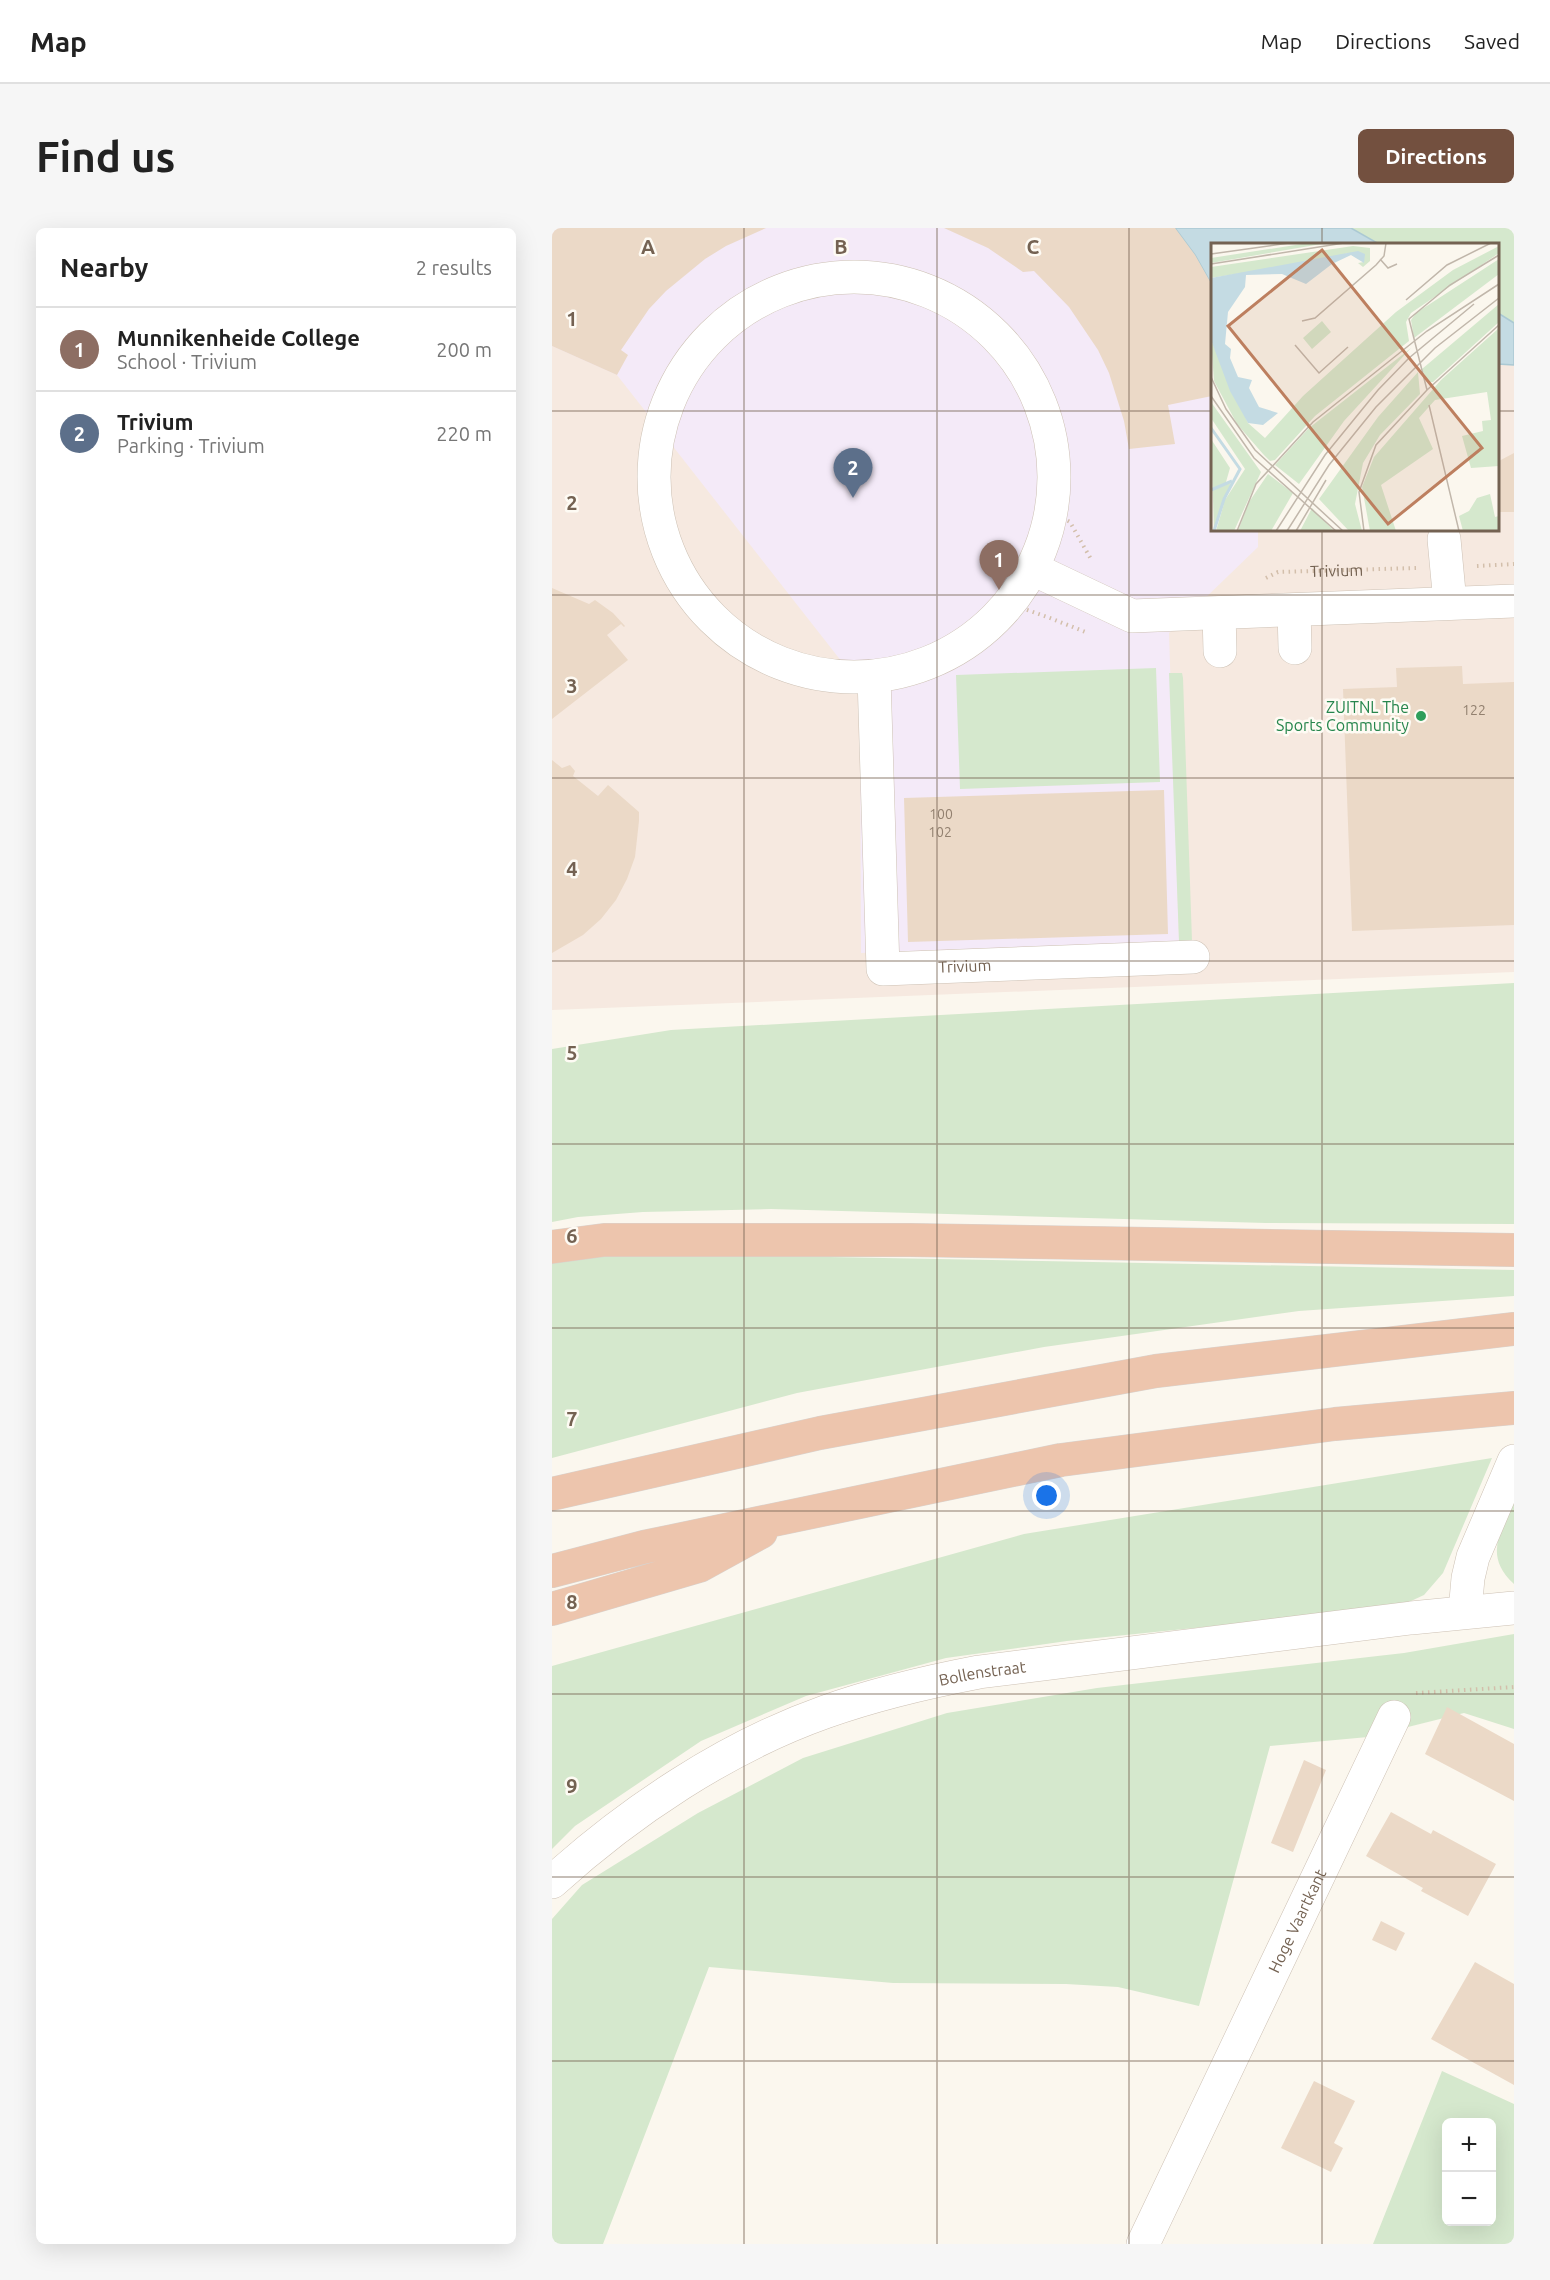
<!DOCTYPE html>
<html lang="en">
<head>
<meta charset="utf-8">
<style>
  :root { --surface:#fff; --page:#f6f6f6; --text:#222; --muted:#767676; --line:#e0e0e0; --accent:#73503f }
  body { margin:0; font-family:Ubuntu,sans-serif; background:var(--page); color:var(--text) }
  .controls { position:absolute; right:18px; bottom:18px; display:grid; overflow:hidden; border-radius:9px; box-shadow:0 6px 24px #0002 }
  .controls button { width:54px; height:54px; display:grid; place-items:center; padding:0; border:0; border-bottom:2px solid var(--line); background:var(--surface); color:var(--text); font:30px sans-serif }
  .you { position:absolute; left:495px; top:1268px; width:21px; height:21px; margin:-15px; border:4px solid #fff; border-radius:50%; background:#1a73e8; box-shadow:0 0 0 9px #1a73e833 }
  .badge { display:grid; place-items:center; width:39px; height:39px; border-radius:50%; background:var(--accent); color:#fff; font-size:20px; font-weight:700 }
  .pin { position:absolute; translate:-50% -50px; filter:drop-shadow(0 2px 3px #0008) }
  .pin::after { content:''; position:absolute; top:32px; width:21px; height:18px; background:inherit; clip-path:polygon(0 0,100% 0,50% 100%) }
  .list { margin:0; padding:0; list-style:none }
  h2 { display:flex; justify-content:space-between; align-items:center; height:78px; margin:0; padding:0 24px; font-size:26px }
  h2 small { font-size:20px; font-weight:400; color:var(--muted) }
  .list li { display:grid; grid-template-columns:39px 1fr auto; gap:18px; align-items:center; box-sizing:border-box; height:84px; padding:0 24px; border-top:2px solid var(--line) }
  .list b { display:block; font-size:22px; white-space:nowrap }
  .list p { margin:0; font-size:20px; white-space:nowrap; color:var(--muted) }
  .list em { font-size:20px; font-style:normal; color:var(--muted) }
  .map { position:relative; flex:none; width:962px; height:2016px; overflow:hidden; border-radius:9px }
  header { display:flex; align-items:center; gap:36px; box-sizing:border-box; height:84px; padding:0 30px; background:var(--surface); border-bottom:2px solid var(--line) }
  header strong { font-size:28px }
  nav { display:flex; gap:33px; margin-inline-start:auto; font-size:21px }
  .intro { display:flex; align-items:center; justify-content:space-between; box-sizing:border-box; height:144px; padding:0 36px }
  h1 { margin:0; font-size:42px }
  .button { padding:15px 27px; border-radius:9px; background:var(--accent); color:#fff; font-size:21px; font-weight:700 }
  main { display:flex; gap:36px; padding:0 36px }
  aside { flex:1; background:var(--surface); border-radius:9px; box-shadow:0 6px 24px #0002 }
  .map>svg:first-child { display:block }
  .commercial { fill:#f6e9e0 }
  .education { fill:#f4eaf8 }
  .green { fill:#d5e8cd; fill-rule:evenodd }
  .water { fill:#c4dbe3; stroke:#abc9d3; stroke-width:1.5 }
  .building { fill:#ebd9c7 }
  .lines { fill:none; stroke-linecap:round; stroke-linejoin:round }
  .minor-casing { stroke:#cdc1b4; stroke-width:34 }
  .highway-casing { stroke:#d8d3cf; stroke-width:34 }
  .path { stroke:#d3bfab; stroke-width:4; stroke-dasharray:1.5 4.5; stroke-linecap:butt }
  .minor { stroke:#fff; stroke-width:33 }
  .highway { stroke:#edc5ad; stroke-width:33 }
  .grid { fill:none; stroke:#746252; stroke-width:1.5; stroke-opacity:0.55 }
  .leisure-dot { fill:#2e9e5b; stroke:#fefbf4; stroke-width:2 }
  .labels { text-anchor:middle; stroke-width:5; stroke-linejoin:round; paint-order:stroke }
  .number-label { font-size:14px; fill:#92806f }
  .street-label { font-size:16px; fill:#746252; stroke:#fefbf4 }
  .leisure-label { font-size:16px; fill:#27864d; stroke:#fefbf4; text-anchor:end }
  .inset-river { fill:none; stroke:#c4dbe3; stroke-width:3 }
  .inset-road { fill:none; stroke:#c1b7ab; stroke-width:1.5 }
  .view { fill:#bd7f5f; fill-opacity:0.15; stroke:#bd7f5f; stroke-width:3 }
  .inset-edge { fill:none; stroke:#746252; stroke-width:3 }
  .grid-label { font-size:20px; text-anchor:middle; font-weight:bold; fill:#746252; stroke:#fefbf4; stroke-width:5; stroke-linejoin:round; paint-order:stroke }
</style>
</head>
<body>
<header>
<strong>Map</strong>
<nav><a>Map</a><a>Directions</a><a>Saved</a></nav>
</header>
<div class="intro"><h1>Find us</h1><a class="button">Directions</a></div>
<main>
<aside>
<h2>Nearby<small>2 results</small></h2>
<ul class="list">
<li><span class="badge" style="background:#8d6e63">1</span><div><b>Munnikenheide College</b><p>School · Trivium</p></div><em>200 m</em></li>
<li><span class="badge" style="background:#5c6f8a">2</span><div><b>Trivium</b><p>Parking · Trivium</p></div><em>220 m</em></li>
</ul>
</aside>
<div class="map">
<svg width="962" height="2016" viewBox="0 0 962 2016">
  <rect width="100%" height="100%" fill="#fbf7ee"/>
  <path class="commercial" d="M0 0 660 16V302H945L946 93 962 103V744L0 782Z"/>
  <path class="education" d="M0 0H623L643 27 660 57V302H706V319L617 405 627 713 309 725 308 457 65 147 0 118Z"/>
  <path class="green" d="M799 0H962V95L946 85 945 16H827Z
    M604 440 608 554 408 561 404 447Z
    M617 445H630L631 450 640 713H627Z
    M962 755V996L714 995 219 981 91 984 26 989 0 994V821L119 802Z
    M67 1025 962 1042V1068L747 1083 492 1119 245 1165 0 1230V1030Z
    M940 1230 891 1345 872 1367 846 1379 515 1413 394 1430 254 1468 149 1513 23 1598 0 1621V1438L472 1306Z
    M962 1272V1356C931 1328 949 1303 962 1272Z
    M962 1406V1501L912 1485 816 1509 718 1518 647 1778 566 1759 514 1756 341 1755 157 1739 51 2016H0V1691L30 1657 146 1585 251 1530 395 1485 545 1460 852 1425Z
    M890 1843 962 1876V2016H821ZM894 1894H939V1994H894Z"/>
  <path class="water" d="M623 0H799L827 16H660V57L643 27Z
    M946 85 962 95V137L946 136Z"/>
  <path class="building" d="M0 0H214L174 18 153 31 114 63 97 81 69 122 76 127 65 147 0 118Z
    M392 0H623L643 27 660 57V168L616 177 623 216 577 221 572 193 557 145 546 122 517 79 482 43 471 44 436 20Z
    M962 225V284H945V234Z
    M0 360 37 376 43 372 61 385 73 398 72 399 69 396 55 407 76 432 0 491Z
    M910 438 911 456 962 454V697L800 703 791 461 845 459 844 440Z
    M0 532 10 540 18 537 23 543 21 548 46 568 56 557 87 584V593L83 629 75 651 64 672 49 691 31 707 0 725Z
    M612 562 616 706 356 714 352 570Z
    M895 1479 962 1516V1573L873 1526Z
    M752 1532 774 1542 741 1624 719 1615Z
    M839 1584 879 1606 881 1602 944 1636 916 1688 869 1663 871 1660 814 1628Z
    M829 1693 853 1705 844 1723 820 1712Z
    M923 1734 962 1756V1857L879 1811Z
    M762 1853 803 1873 782 1915 791 1920 779 1944 729 1920Z"/>
  <g class="lines">
    <g class="minor-casing">
      <g id="minor">
        <circle cx="302" cy="249" r="200"/>
        <path d="M892 311 898 375"/>
        <path d="M481 341 580 388 962 373"/>
        <path d="M742 382 743 420"/>
        <path d="M667 385 668 423"/>
        <path id="s2" d="M322 449 331 741 641 729"/>
        <path d="M913 1384 916 1350 921 1329 962 1233"/>
        <path id="s3" d="M0 1654C77 1584 174 1519 273 1484 323 1466 375 1454 427 1444L859 1390 962 1380"/>
        <path id="s4" d="M591 2016 842 1489"/>
      </g>
    </g>
    <g class="highway-casing">
      <path id="highway" d="M0 1019 52 1012H358L962 1022
        M0 1266 268 1205 604 1143 962 1101
        M0 1343 92 1319 509 1232 783 1196 962 1180
        M0 1381 147 1338 209 1304"/>
    </g>
    <g class="path">
      <path d="M500 284 518 294 540 333"/>
      <path d="M925 338 962 336"/>
      <path id="s1" d="M714 350 726 344 864 340"/>
      <path d="M458 376 498 390 536 405"/>
      <path d="M864 1465 962 1459"/>
    </g>
    <use href="#minor" class="minor"/>
    <use href="#highway" class="highway"/>
  </g>
  <path class="grid" d="M192 0V2016M385 0V2016M577 0V2016M770 0V16M0 183H660M945 183H962M770 302V2016M0 367H962M0 550H962M0 733H962M0 916H962M0 1100H962M0 1283H962M0 1466H962M0 1649H962M0 1833H962"/>
  <circle class="leisure-dot" cx="869" cy="488" r="6"/>
  <g class="labels">
    <g class="number-label">
      <text x="922" y="487">122</text>
      <text x="389" y="591">100</text>
      <text x="388" y="609">102</text>
    </g>
    <g class="street-label">
      <text dy="6" stroke="none"><textPath href="#s1" startOffset="72">Trivium</textPath></text>
      <text dy="6" stroke="none"><textPath href="#s2" startOffset="374">Trivium</textPath></text>
      <text dy="6" stroke="none"><textPath href="#s3" startOffset="486">Bollenstraat</textPath></text>
      <text dy="6" stroke="none"><textPath href="#s4" startOffset="358">Hoge Vaartkant</textPath></text>
    </g>
    <g class="leisure-label">
      <text x="857" y="485">ZUITNL The<tspan x="857" dy="18">Sports Community</tspan></text>
    </g>
  </g>
  <g transform="translate(659 15)">
    <rect width="288" height="288" fill="#fbf7ee"/>
    <path d="M97 0H116L0 20V15ZM142 3 159 5V18L152 24 147 20 153 19 137 10 119 16 0 35V24ZM288 3V10L200 70 195 79 198 98 104 173 64 217 59 218 52 211 26 181 3 138 0 97 37 180 54 195 92 153 185 69 242 27ZM288 16V31L203 95 200 77 205 70ZM288 61V79L222 139H216L211 126ZM111 78 120 89 101 106 92 95ZM288 85V223L260 225 251 193 272 188 271 178 280 177 276 149 224 157 208 175 222 206 170 242 185 288H159L151 244 163 214 230 137ZM200 105 133 178 88 241 64 222 98 185ZM207 129 209 151 169 192 152 220 144 261 151 288H138L108 256 167 174ZM0 159 50 229 23 288H5L14 257 34 226 0 175ZM0 196 19 225 15 239 20 241 3 288ZM57 231 82 250 60 288H27L38 259ZM279 251 284 274 288 273V288H252L248 273 258 268 266 255ZM101 265 123 288H89Z" fill="#d5e8cd"/>
    <path d="M147 8 154 11 153 20 140 12 121 21 95 41 71 31 35 32 34 44 17 69 14 101 20 106 19 115 27 134 41 137 38 145 48 164 67 170 52 182 37 180 19 148 0 97V35Z" fill="#c4dbe3"/>
    <path class="inset-river" d="M0 185 29 226 13 256 3 288M0 247 21 238"/>
    <path class="inset-road" d="M0 11 78 0M169 16 177 25 186 21M0 21 133 0M195 57 236 22 280 0M91 78 104 75 165 22 173 13 175 0M84 102 108 130 137 104M0 134 15 166 44 207 132 288M216 147 198 76 239 42 288 12M0 153 43 215 125 288M218 162 248 288M26 288 45 241 102 179 216 88 288 41M65 288 114 212 167 147 198 115 263 61M76 288 118 222 165 164 224 105 288 55M85 288 115 237M153 288 148 249 165 202 216 147 288 82"/>
    <path class="view" d="M111 7 271 205 177 281 17 83Z"/>
    <rect width="288" height="288" class="inset-edge"/>
  </g>
  <g class="grid-label">
    <text x="96" y="26">A</text>
    <text x="289" y="26">B</text>
    <text x="481" y="26">C</text>
    <text x="20" y="98">1</text>
    <text x="20" y="282">2</text>
    <text x="20" y="465">3</text>
    <text x="20" y="648">4</text>
    <text x="20" y="832">5</text>
    <text x="20" y="1015">6</text>
    <text x="20" y="1198">7</text>
    <text x="20" y="1381">8</text>
    <text x="20" y="1565">9</text>
  </g>
</svg>
<div class="controls">
<button>+</button>
<button>−</button>
</div>
<div class="you"></div>
<div class="pin badge" style="left:447px;top:362px;background:#8d6e63">1</div>
<div class="pin badge" style="left:301px;top:270px;background:#5c6f8a">2</div>
</div>
</main>
</body>
</html>
